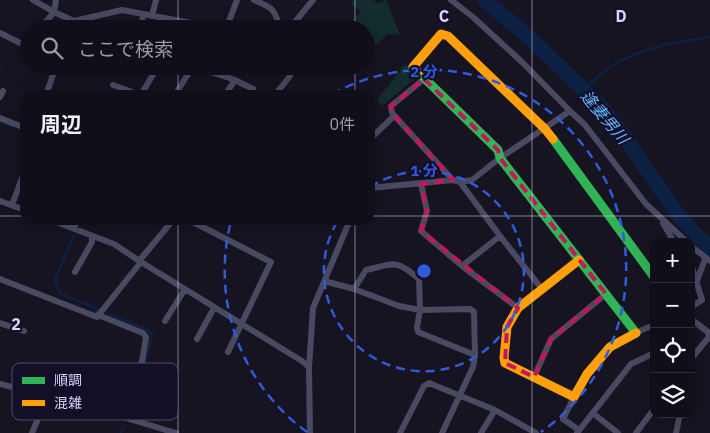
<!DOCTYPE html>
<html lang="ja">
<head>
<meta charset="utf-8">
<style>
  :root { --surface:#100f19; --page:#191822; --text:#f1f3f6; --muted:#9c9ca2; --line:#302f38 }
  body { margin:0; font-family:"IBM Plex Sans","Noto Sans JP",sans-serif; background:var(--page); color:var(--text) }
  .controls { position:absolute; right:15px; bottom:15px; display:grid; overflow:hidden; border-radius:10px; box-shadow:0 5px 20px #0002 }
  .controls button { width:45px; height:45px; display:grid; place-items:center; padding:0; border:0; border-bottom:1px solid var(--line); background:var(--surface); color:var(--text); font:25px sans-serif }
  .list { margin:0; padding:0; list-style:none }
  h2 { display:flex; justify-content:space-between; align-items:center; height:65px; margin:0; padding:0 20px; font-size:21px }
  h2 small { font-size:16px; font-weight:400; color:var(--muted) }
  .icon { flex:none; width:28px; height:28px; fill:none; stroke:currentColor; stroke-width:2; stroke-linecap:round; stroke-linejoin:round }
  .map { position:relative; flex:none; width:710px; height:433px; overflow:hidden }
  .search { position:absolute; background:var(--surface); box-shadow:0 5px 20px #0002; left:20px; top:20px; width:355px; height:55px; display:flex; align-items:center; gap:12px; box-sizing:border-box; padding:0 18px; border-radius:28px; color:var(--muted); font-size:19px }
  .panel { position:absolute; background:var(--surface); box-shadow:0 5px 20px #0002; left:20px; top:90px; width:355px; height:135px; border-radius:15px }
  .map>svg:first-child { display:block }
  .green { fill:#132c2d }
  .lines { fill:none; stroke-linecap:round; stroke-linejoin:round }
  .stream { stroke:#0d2144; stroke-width:2.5 }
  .river { stroke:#0d2144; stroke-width:15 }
  .street { stroke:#4a4962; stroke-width:6 }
  .fast { stroke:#30b455; stroke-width:9 }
  .slow { stroke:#ff9f0a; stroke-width:9 }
  .marked { fill:none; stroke:#c2185b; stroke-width:4; stroke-dasharray:10 6; stroke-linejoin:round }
  .grid { fill:none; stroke:#d9d4ff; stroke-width:1; stroke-opacity:0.55 }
  .ring { fill:none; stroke:#305bdc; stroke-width:2.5; stroke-dasharray:9 6 }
  .labels { text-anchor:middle; stroke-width:4.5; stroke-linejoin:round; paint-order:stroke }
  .water-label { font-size:16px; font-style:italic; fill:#62b6ff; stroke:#130f26 }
  .key { fill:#130f26; stroke:#4e4a67; stroke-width:1 }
  .key-label { font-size:14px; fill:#d9d4ff }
  .grid-label { font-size:16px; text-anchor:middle; font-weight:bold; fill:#d9d4ff; stroke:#130f26; stroke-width:4.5; stroke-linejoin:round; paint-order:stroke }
  .centre { fill:#305bdc; stroke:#130f26; stroke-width:2.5 }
  .ring-label { font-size:15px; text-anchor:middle; font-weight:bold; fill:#305bdc; stroke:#130f26; stroke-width:4.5; stroke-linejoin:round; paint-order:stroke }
</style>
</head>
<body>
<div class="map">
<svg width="710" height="433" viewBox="0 0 710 433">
  <rect width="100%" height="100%" fill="#161421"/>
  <path class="green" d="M354 0H373L378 4 386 0 400 35 388 34 369 51 366 48V29H352L351 22 361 11 350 3Z
    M405 64 417 77 382 106 377 100Z"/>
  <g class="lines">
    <path class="stream" d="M582 88C593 83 600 74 610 67 640 48 675 42 710 37
      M0 122 14 127
      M79 225 81 220
      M74 235 55 280 60 293 95 308
      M92 312 93 313 99 309
      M108 314 148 330 152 334 139 388 129 413
      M121 433 124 426"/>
    <path class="river" d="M485 0 532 40 603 109 624 136 681 219 710 248"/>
    <path class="street" d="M33 0 54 12 74 21 122 10 223 29
      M254 0C273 8 275 9 280 29
      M451 0 474 18 522 62 570 111 585 125 646 204 687 242
      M152 16 156 0
      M91 18 94 29
      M40 29 54 12 56 0
      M142 29 143 14
      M226 29 237 0
      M289 29 313 0
      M0 33 26 46 29 43
      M193 66 235 80 253 89
      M424 79 391 106 392 113 453 180
      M113 85 140 95
      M46 95 56 66
      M141 95 158 66
      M175 95 193 66
      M225 95 235 80
      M275 95 290 76V66
      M0 97 3 91
      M0 118 25 128
      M370 139 394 116
      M460 182 500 236 462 266 518 308
      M421 184 427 211 421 231 462 266
      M370 188 453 180 460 182 472 180 500 158 570 111
      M0 201 25 210
      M12 205 25 170
      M51 220 114 244 141 262 302 361 309 367
      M189 220 271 262 228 352
      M663 223 674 242
      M74 229 77 220
      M500 236 542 289
      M691 246 710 261
      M139 261 173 220
      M691 264 702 300 691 307
      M75 272 92 242V236
      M0 279 97 317 141 262
      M324 281 354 289 399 306 420 310 470 309 474 312 475 355 473 367 442 433
      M697 281 705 259
      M354 289 366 270C394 264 395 258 419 279L420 310 417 327 418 332 475 355
      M98 315 143 333 146 337 141 368
      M691 319 708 332 709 337 691 359
      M165 321 185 289
      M0 323 24 331
      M637 332 654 325
      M197 339 214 308
      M534 377 551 339 606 294
      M0 384 113 414 176 433
      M574 397 563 419 579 430
      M594 414 618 433
      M32 433 47 398
      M310 433 309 367 313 308 350 220
      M400 433 424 386 429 383 495 410 536 433
      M481 433 495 410
      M577 433 631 364 654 353
      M636 433 654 409
      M676 433 680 414"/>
    <path class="fast" d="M418 72 498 150 500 158 636 333
      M553 139 654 277"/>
    <path class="slow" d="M418 72 413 67 441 34 448 36 545 129 553 139
      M579 260 518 308 507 327 504 358 505 363 574 397 587 374 610 347 636 333"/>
  </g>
  <path class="marked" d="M424 79 498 150 500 158 606 294 551 339 534 377 505 363 507 327 518 308 421 231 427 211 421 184 453 180 392 113 391 106Z"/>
  <path class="grid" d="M178 0V29M355 0V29M532 0V433M178 66V95M355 66V95M0 216H25M370 216H710M178 220V433M355 220V433"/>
  <g class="ring">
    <path d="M370 187A100 100 0 1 1 338 220"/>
    <path d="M307 432A199 199 0 0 1 231 221M332 94A199 199 0 0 1 541 432"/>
  </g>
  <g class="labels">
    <g class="water-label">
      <text transform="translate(605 117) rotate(50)" y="6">逢妻男川</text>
    </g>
  </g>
  <rect x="12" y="363" width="166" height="57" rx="8" class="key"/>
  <rect x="22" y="377" width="23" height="7" fill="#30b455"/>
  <rect x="22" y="400" width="23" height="6" fill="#ff9f0a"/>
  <g class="key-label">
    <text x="54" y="385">順調</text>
    <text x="54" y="408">混雑</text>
  </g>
  <g class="grid-label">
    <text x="444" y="22">C</text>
    <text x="621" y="22">D</text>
    <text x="16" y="330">2</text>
  </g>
  <circle cx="424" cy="271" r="8" class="centre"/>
  <g class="ring-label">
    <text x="424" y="77">2 分</text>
    <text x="424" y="176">1 分</text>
  </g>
</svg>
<div class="controls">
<button>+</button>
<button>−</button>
<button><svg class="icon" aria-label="locate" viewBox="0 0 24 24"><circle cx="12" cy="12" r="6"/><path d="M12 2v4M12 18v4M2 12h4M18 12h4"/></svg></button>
<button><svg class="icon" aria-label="layers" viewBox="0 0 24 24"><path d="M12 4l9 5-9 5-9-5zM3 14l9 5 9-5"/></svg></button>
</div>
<div class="search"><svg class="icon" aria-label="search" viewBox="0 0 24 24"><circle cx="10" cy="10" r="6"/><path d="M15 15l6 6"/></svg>ここで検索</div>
<section class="panel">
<h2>周辺<small>0件</small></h2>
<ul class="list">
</ul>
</section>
</div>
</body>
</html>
